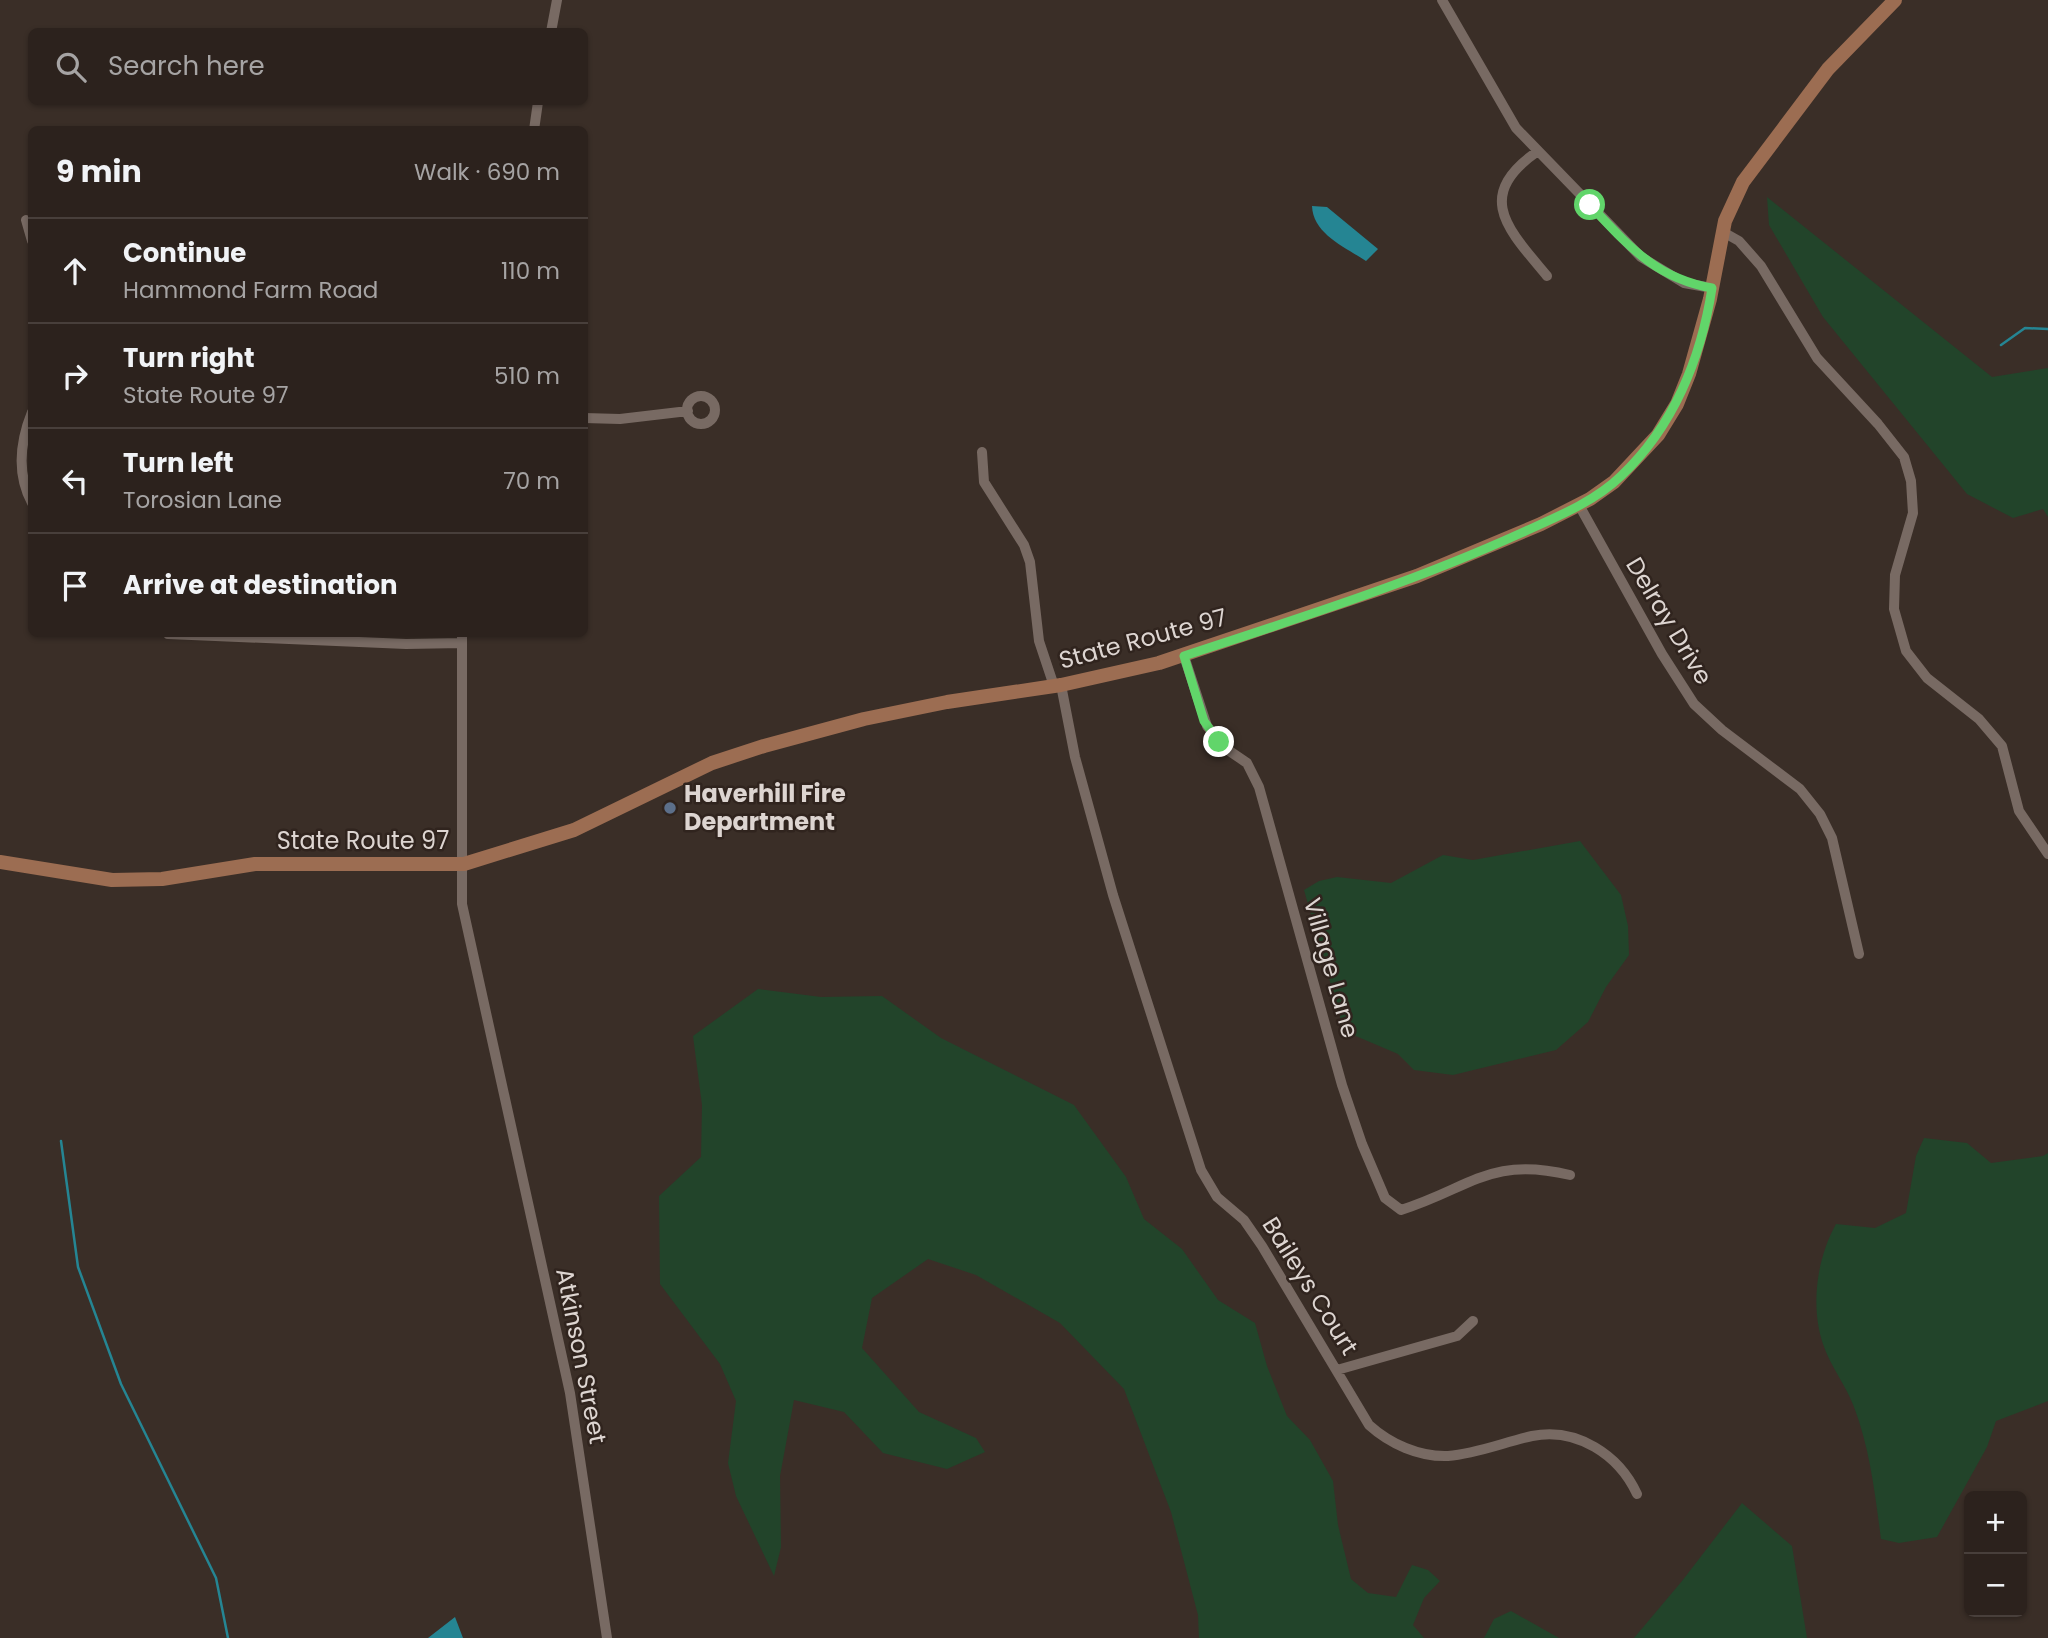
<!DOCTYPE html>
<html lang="en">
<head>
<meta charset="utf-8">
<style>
  :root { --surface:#2c221d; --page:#342a26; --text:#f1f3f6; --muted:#a6a4a4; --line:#483f3b }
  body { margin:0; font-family:Poppins,sans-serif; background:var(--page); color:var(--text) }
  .controls { position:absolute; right:21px; bottom:21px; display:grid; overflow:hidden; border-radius:10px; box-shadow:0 2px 5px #0004 }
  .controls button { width:63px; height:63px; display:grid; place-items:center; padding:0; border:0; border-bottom:2px solid var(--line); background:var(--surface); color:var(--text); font:35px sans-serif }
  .stop { position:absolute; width:21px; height:21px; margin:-16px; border:5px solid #61d56a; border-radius:50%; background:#fff }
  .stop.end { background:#61d56a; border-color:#fff; box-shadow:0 2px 7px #0008 }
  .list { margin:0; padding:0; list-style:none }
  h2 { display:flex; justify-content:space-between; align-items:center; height:91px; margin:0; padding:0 28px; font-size:30px }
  h2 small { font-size:23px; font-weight:400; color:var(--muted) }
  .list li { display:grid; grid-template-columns:46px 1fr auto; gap:21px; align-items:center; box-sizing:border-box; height:105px; padding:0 28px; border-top:2px solid var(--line) }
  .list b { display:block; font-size:26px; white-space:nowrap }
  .list p { margin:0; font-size:23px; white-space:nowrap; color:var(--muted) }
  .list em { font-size:23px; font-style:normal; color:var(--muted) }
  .icon { flex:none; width:38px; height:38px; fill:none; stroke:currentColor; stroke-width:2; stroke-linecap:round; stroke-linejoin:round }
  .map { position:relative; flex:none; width:2048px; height:1638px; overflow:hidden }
  .search { position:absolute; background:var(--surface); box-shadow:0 2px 5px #0004; left:28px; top:28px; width:560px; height:77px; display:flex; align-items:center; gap:18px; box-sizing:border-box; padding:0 24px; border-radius:10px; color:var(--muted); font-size:26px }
  .panel { position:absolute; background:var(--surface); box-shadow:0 2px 5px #0004; left:28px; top:126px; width:560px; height:511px; border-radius:10px }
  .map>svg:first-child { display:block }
  .green { fill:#22442a }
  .water { fill:#258593 }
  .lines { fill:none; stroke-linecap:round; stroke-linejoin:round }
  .stream { stroke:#258593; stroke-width:2.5 }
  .street { stroke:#786a63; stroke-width:10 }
  .secondary { stroke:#9c6d52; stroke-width:14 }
  .route { stroke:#61d56a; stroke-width:9 }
  .service-dot { fill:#5c6f8a; stroke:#30241e; stroke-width:2.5 }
  .labels { text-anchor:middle; stroke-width:5; stroke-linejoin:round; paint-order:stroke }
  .street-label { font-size:24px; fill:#ddd5d1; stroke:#30241e }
  .poi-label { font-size:24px; font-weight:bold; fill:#ddd5d1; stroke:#30241e; text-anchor:start }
</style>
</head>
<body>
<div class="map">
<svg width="2048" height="1638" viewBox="0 0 2048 1638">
  <rect width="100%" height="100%" fill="#3a2e27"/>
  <path class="green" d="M1767 197 1992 377 2048 368V517L2043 509 2013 518 1967 494 1823 317 1769 225Z
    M1580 841 1621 895 1628 926 1629 955 1606 987 1588 1022 1556 1050 1453 1075 1414 1070 1398 1054 1344 1031 1304 890 1319 881 1337 877 1391 883 1443 855 1473 860Z
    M758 989 821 997 882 996 941 1038 1074 1105 1126 1177 1144 1219 1182 1249 1218 1300 1255 1323 1267 1366 1287 1416 1310 1440 1333 1481 1338 1525 1351 1579 1368 1593 1396 1597 1412 1565 1428 1570 1440 1581 1424 1598 1413 1625 1424 1638H1199L1198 1615 1171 1512 1124 1389 1060 1323 976 1275 928 1259 872 1298 862 1348 919 1412 976 1438 985 1452 947 1469 883 1453 844 1412 794 1400 780 1476 781 1547 774 1576 736 1496 728 1463 736 1401 720 1364 660 1284 659 1196 701 1157 702 1105 693 1036Z
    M1924 1138 1967 1143 1991 1163 2043 1156 2048 1153V1401L1996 1421 1987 1447 1937 1537 1899 1543 1881 1539C1875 1494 1870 1449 1854 1407 1846 1385 1830 1366 1823 1344 1810 1306 1817 1258 1836 1224L1875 1228 1906 1213 1916 1156Z
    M1742 1503 1792 1546 1807 1638H1627H1634L1682 1581Z
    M1511 1611 1559 1638H1484L1494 1619Z"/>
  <path class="water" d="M1312 206 1327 207 1378 249 1366 261C1345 247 1313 234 1312 206Z
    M455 1617 463 1638H428Z"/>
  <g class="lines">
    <path class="stream" d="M2001 345 2025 328 2048 329
      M61 1141 78 1267 121 1384 216 1578 228 1638"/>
    <path class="street" d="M1442 0 1516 128 1641 257 1684 283 1712 288
      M551 32 557 0
      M534 130 538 102
      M1538 151C1473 196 1508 229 1547 276
      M26 220 32 241
      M1723 232 1739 241 1761 266 1817 358 1878 424 1904 457 1911 481 1913 513 1895 575 1894 609 1906 651 1927 678 1979 719 2002 746 2019 811 2048 854
      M687 410a14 14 0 1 1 28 0a14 14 0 1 1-28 0Z
      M32 412C20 442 16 473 32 503
      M584 418 620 419 688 411
      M982 452 984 482 1024 545 1030 562 1039 641 1054 686
      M1579 505 1662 654 1694 704 1722 730 1800 789 1820 814 1832 838 1859 954
      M168 634 406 644 462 643
      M462 634V904L570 1393 607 1638
      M1184 656 1207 726 1225 748 1247 763 1259 787 1342 1085 1362 1144 1385 1198 1401 1210C1471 1188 1489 1156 1570 1175
      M1061 685 1075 757 1113 895 1201 1170 1217 1197 1244 1220 1262 1246 1369 1425C1390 1444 1419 1457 1448 1456 1476 1454 1505 1442 1532 1436 1577 1427 1619 1455 1637 1494
      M1337 1370 1457 1336 1473 1321"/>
    <path class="secondary" d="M0 862 112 880 162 879 255 864H464L574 830 712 763 764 746 864 719 947 702 1061 685 1159 663 1417 576 1541 524 1590 499 1614 482 1658 435 1677 404 1689 374 1710 299 1725 221 1743 182 1828 69 1895 0"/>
  </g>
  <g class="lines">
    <path class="route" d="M1219 742 1204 721 1184 656C1296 619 1411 583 1519 534 1554 518 1593 503 1621 476 1673 427 1701 359 1712 288 1655 278 1628 245 1590 205"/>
  </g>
  <circle class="service-dot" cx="670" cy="808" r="7"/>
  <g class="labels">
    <g class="street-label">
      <text transform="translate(1669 621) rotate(59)" y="8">Delray Drive</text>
      <text transform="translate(1143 639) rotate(-15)" y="8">State Route 97</text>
      <text x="363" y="849">State Route 97</text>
      <text transform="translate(1331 968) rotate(74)" y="8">Village Lane</text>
      <text transform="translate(1310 1286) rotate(58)" y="8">Baileys Court</text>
      <text transform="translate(581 1356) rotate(79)" y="8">Atkinson Street</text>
    </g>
    <g class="poi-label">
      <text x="684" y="802">Haverhill Fire<tspan x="684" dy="28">Department</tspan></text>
    </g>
  </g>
</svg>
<div class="controls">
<button>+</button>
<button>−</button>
</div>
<div class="stop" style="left:1590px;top:205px"></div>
<div class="stop end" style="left:1219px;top:742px"></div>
<div class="search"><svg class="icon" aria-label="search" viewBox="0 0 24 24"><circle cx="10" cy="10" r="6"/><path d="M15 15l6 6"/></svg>Search here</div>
<section class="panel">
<h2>9 min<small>Walk · 690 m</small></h2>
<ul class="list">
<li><svg class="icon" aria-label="ahead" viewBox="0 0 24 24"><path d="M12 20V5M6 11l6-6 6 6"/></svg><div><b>Continue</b><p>Hammond Farm Road</p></div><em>110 m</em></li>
<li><svg class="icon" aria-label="right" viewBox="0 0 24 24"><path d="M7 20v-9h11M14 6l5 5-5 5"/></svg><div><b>Turn right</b><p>State Route 97</p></div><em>510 m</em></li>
<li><svg class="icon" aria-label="left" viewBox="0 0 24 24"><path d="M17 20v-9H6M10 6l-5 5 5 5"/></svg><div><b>Turn left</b><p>Torosian Lane</p></div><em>70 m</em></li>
<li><svg class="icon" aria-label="arrive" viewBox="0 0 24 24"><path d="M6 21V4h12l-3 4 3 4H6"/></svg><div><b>Arrive at destination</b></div></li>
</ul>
</section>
</div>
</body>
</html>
